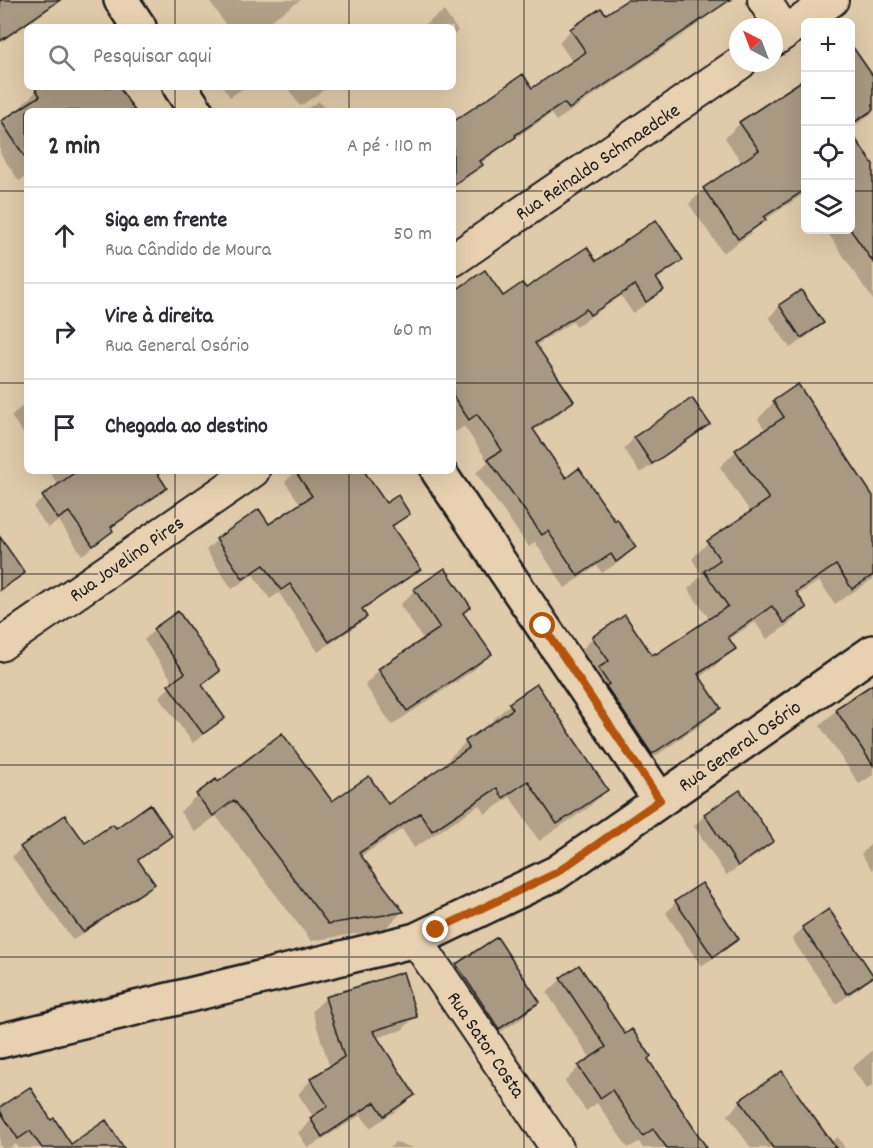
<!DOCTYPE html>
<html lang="pt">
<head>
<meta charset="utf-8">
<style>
  :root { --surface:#fff; --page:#f7f7f7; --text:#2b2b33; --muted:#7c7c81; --line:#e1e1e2 }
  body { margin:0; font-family:Dekko,sans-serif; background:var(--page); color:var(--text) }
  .controls { position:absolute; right:18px; top:18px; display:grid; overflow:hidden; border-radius:9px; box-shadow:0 6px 24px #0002 }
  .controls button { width:54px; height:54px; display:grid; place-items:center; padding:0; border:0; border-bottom:2px solid var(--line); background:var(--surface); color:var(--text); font:30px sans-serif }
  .compass { position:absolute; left:729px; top:18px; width:54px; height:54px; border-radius:50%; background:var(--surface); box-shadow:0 6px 24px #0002; rotate:318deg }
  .stop { position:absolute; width:18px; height:18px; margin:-14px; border:4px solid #b45309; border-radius:50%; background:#fff }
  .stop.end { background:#b45309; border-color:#fff; box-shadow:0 2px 6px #0008 }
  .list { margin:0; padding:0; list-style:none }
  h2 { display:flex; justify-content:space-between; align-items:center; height:78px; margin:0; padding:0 24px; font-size:26px }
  h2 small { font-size:20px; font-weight:400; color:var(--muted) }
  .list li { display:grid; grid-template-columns:39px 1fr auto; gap:18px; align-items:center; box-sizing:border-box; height:96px; padding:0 24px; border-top:2px solid var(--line) }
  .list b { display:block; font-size:22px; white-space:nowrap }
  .list p { margin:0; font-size:20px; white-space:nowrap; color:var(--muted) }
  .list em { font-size:20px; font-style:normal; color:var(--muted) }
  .icon { flex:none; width:33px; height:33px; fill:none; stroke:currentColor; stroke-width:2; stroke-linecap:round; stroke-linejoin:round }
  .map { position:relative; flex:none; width:873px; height:1148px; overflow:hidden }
  .search { position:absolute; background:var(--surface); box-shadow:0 6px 24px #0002; left:24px; top:24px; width:432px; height:66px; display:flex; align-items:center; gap:15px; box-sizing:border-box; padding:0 21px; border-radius:9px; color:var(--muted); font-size:22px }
  .panel { position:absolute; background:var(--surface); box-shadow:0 6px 24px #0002; left:24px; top:108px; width:432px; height:366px; border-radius:9px }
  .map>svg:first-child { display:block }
  .shadow { fill:#0003 }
  .building { fill:#a89982; stroke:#1c1c1c; stroke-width:1.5 }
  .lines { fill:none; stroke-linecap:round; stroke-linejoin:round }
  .street-casing { stroke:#1c1c1c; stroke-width:36 }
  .secondary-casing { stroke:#1c1c1c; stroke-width:38 }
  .street { stroke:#e7d1b0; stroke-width:32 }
  .secondary { stroke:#e7d1b0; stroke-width:33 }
  .route { stroke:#b45309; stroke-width:8 }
  .grid { fill:none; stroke:#1c1c1c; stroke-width:1.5; stroke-opacity:0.55 }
  .labels { text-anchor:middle; stroke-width:4.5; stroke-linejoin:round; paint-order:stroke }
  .street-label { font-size:20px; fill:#1c1c1c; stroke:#e7d1b0 }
</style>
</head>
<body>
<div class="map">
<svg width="873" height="1148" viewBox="0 0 873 1148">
  <rect width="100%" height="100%" fill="#dfcaaa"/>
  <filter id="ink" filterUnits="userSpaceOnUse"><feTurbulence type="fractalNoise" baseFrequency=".0167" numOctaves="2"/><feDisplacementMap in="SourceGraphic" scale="12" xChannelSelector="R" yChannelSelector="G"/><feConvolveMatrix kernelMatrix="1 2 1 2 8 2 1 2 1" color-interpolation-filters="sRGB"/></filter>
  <g filter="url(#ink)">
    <path class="shadow" d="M0 0H59L51 8 0 43Z
      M209 0H301L261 27H227Z
      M630 0H702L710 12 697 25 556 121 551 114 508 143 480 164 468 177 453 188V123L532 90 573 63 559 42 571 30 606 16Z
      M444 11 458 31 453 36V27H421Z
      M349 22 352 27H341Z
      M850 68 873 79V113L850 129Z
      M806 78V199L802 195 763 221 749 235 723 253 689 204 704 189 742 163 725 138 740 123Z
      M41 87H111L133 111H27V176L19 181 0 153V124L25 107 23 104Z
      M223 87H245L230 97Z
      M287 87H328L300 106Z
      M319 101 326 111H304Z
      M873 167V300L826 230H850Z
      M681 260 656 281 662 290 649 302 633 313 621 296 576 327 573 321 535 346 572 401 559 414 533 431 565 480 614 523 634 547 622 560 602 573 597 566 565 588 535 542 529 547 476 473 488 462 464 426 456 432 453 428V297L502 298 596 263Z
      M780 306 822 323 811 334 790 348 769 317Z
      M692 400 708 424 697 435 640 473 624 449 634 438Z
      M27 402V439L11 416Z
      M774 402 872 496 873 495V579L835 604 819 581 797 595 805 608 789 624 767 639 755 622 728 640 734 649 717 665 698 678 719 708 702 724 635 770 577 654 593 638 651 657 710 620 688 589 702 575 692 559 708 542 751 513 720 467 736 451 765 430 758 419Z
      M49 471H154L165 488 155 498 110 529 111 531 101 541 82 555 59 521 48 528 33 507 59 486Z
      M296 471H358L386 505 409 513 392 528 419 569 408 579 361 611 365 617 355 627 318 652 279 593 270 599 253 575 232 589 206 550 217 540 269 526 301 505 285 482Z
      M0 552 23 572 0 592Z
      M444 570 469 607 462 614 490 654 475 669 392 725 365 685 379 670 424 640 400 605 415 590Z
      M154 630 218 670 201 686 223 718 193 743 159 697 174 683 144 640Z
      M873 685V775L859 784 820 726 836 710Z
      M537 686 606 790 589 807 539 841 510 797 485 814 479 805 414 848 402 829 360 857 402 912 385 929 311 941 216 816 195 832 180 812 197 795 218 784 332 803 387 806 451 763 448 759 466 742 494 723 492 721 510 704Z
      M740 792 772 841 762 852 726 875 694 826 704 816Z
      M116 830 170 835 137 861 153 884 144 893 73 940 12 857 21 848 85 846Z
      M873 842V871L861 854Z
      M676 902 737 939 726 950 701 966 666 913Z
      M803 928 872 976 861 987 836 1004 792 939Z
      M457 965 538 1002 522 1018 482 1044 441 981Z
      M561 979 624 1036 646 1059 706 1148H643L639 1142 628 1148 597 1103 586 1111 565 1081 579 1067 591 1059 547 993Z
      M326 998 415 1017 402 1030 376 1038 413 1095 400 1108 370 1128 361 1115 308 1148 298 1133 314 1118 298 1094 311 1080 330 1068 312 1011Z
      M873 1050V1085L867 1089 852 1068Z
      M782 1073 830 1142 838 1137 845 1148H751L728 1115 741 1101Z
      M0 1108 70 1146 123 1148H19L16 1144 10 1148H2L0 1145Z
      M395 1142 414 1148H390Z"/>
    <path class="building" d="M0 0H60L0 41Z
      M627 0H730L569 109 564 103 515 135 516 137 480 161 483 165 453 185V122L523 74 532 88 586 52 570 29 601 8 606 14Z
      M850 43 873 76V110L850 125Z
      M806 78V189L764 217 766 220 738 239 703 188 759 150 739 122Z
      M34 87H119L135 111H27V160L1 121 40 96Z
      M850 131 873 164V262L850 229Z
      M656 220 683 260 656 278 664 290 646 302 635 285 590 315 586 309 535 343 574 401 533 429 566 478 579 468 615 521 617 519 636 547 616 562 611 554 578 576 548 531 542 535 488 459 502 450 477 414 469 420 453 396V292L485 270 503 296 522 283 526 288 587 247 596 261Z
      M801 290 824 323 801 338 779 305Z
      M798 384 873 496V575L852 589 836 565 796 592 807 608 784 623 772 606 728 637 736 649 698 674 721 708 652 754 606 686 609 684 598 668 609 661 592 637 625 615 652 655 655 653 656 654 728 606 704 571 720 560 707 541 769 499 735 450 784 417 773 401Z
      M692 398 710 424 652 464 634 437Z
      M77 471H156L167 488 111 527 113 531 93 546 69 512 58 519 42 496Z
      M295 471H364L386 503 398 495 410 514 392 526 421 569 362 609 367 617 329 642 290 584 281 590 264 565 243 579 216 539 259 509 269 524 312 496Z
      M0 537 25 573 0 590Z
      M445 568 471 607 463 613 492 654 407 711 378 669 440 628 414 589Z
      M178 611 220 671 202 685 225 718 203 734 168 685 185 673 153 629Z
      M537 684 608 790 557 824 528 781 503 798 497 788 432 831 420 813 359 853 404 912 328 924 234 800 213 816 196 794 216 779 218 782 282 733 332 801 369 776 388 804 469 748 465 741 513 709 509 703Z
      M873 684V765L835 709Z
      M740 790 774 841 738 866 704 814Z
      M150 804 172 836 138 860 155 884 83 932 20 847 65 815 85 843 113 824 116 828Z
      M702 883 739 939 713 957 675 901Z
      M829 909 873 975V977L847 994 802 927Z
      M497 937 540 1002 499 1029 456 964Z
      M579 965 625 1034 632 1029 651 1056 648 1059 707 1148H667L653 1129 643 1136 612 1090 600 1098 578 1066 606 1047 560 978Z
      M403 972 417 1017 373 1031 415 1095 384 1116 375 1102 322 1137 310 1118 328 1106 310 1079 344 1057 325 997Z
      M782 1071 810 1112 836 1148H773L740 1100Z
      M30 1087 51 1120 54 1118 71 1144 106 1120 124 1148H42L30 1131 18 1139 0 1111V1107Z"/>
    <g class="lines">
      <g class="street-casing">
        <path id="street" d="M764 0 785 32
          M774 40 832 0
          M453 260 740 63
          M0 645 253 471
          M416 940 557 1148"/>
      </g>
      <g class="secondary-casing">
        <path id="secondary" d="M121 0 139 27
          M180 87 196 111
          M438 471 660 800
          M0 1041 416 940 556 873 873 652"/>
      </g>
      <use href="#street" class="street"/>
      <use href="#secondary" class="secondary"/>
    </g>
  </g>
  <g class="lines" filter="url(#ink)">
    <path class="route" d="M436 930 556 873 660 800 543 626"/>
  </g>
  <path class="grid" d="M175 0V27M349 0V27M524 0V1148M698 0V1148M175 87V111M349 87V111M0 191H27M453 191H806M850 191H873M0 383H27M453 383H873M175 471V1148M349 471V1148M0 574H873M0 765H873M0 957H873"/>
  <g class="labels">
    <g class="street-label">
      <text transform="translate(597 161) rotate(-34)" y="7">Rua Reinaldo Schmaedcke</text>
      <text transform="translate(126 558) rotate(-35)" y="7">Rua Jovelino Pires</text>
      <text transform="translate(739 745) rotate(-35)" y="7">Rua General Osório</text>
      <text transform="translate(487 1044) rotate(56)" y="7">Rua Sator Costa</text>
    </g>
  </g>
</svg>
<div class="controls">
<button>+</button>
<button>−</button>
<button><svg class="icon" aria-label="locate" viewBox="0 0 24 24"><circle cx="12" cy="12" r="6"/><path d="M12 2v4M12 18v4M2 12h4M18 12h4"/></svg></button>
<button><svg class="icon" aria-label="layers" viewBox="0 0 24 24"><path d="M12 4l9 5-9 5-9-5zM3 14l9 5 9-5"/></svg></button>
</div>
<svg class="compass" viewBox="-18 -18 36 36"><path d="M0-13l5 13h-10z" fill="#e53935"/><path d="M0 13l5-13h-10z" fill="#7c7c81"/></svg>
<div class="stop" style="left:543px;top:626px"></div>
<div class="stop end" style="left:436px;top:930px"></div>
<div class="search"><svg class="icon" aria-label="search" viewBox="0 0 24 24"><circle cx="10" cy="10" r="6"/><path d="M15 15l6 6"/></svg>Pesquisar aqui</div>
<section class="panel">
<h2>2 min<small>A pé · 110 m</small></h2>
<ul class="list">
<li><svg class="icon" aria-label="ahead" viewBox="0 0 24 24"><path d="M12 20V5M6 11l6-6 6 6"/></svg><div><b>Siga em frente</b><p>Rua Cândido de Moura</p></div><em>50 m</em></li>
<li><svg class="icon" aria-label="right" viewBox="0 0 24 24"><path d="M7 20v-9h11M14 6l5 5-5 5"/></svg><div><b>Vire à direita</b><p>Rua General Osório</p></div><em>60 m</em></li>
<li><svg class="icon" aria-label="arrive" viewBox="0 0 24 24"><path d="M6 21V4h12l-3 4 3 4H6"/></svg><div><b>Chegada ao destino</b></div></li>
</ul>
</section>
</div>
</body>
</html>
